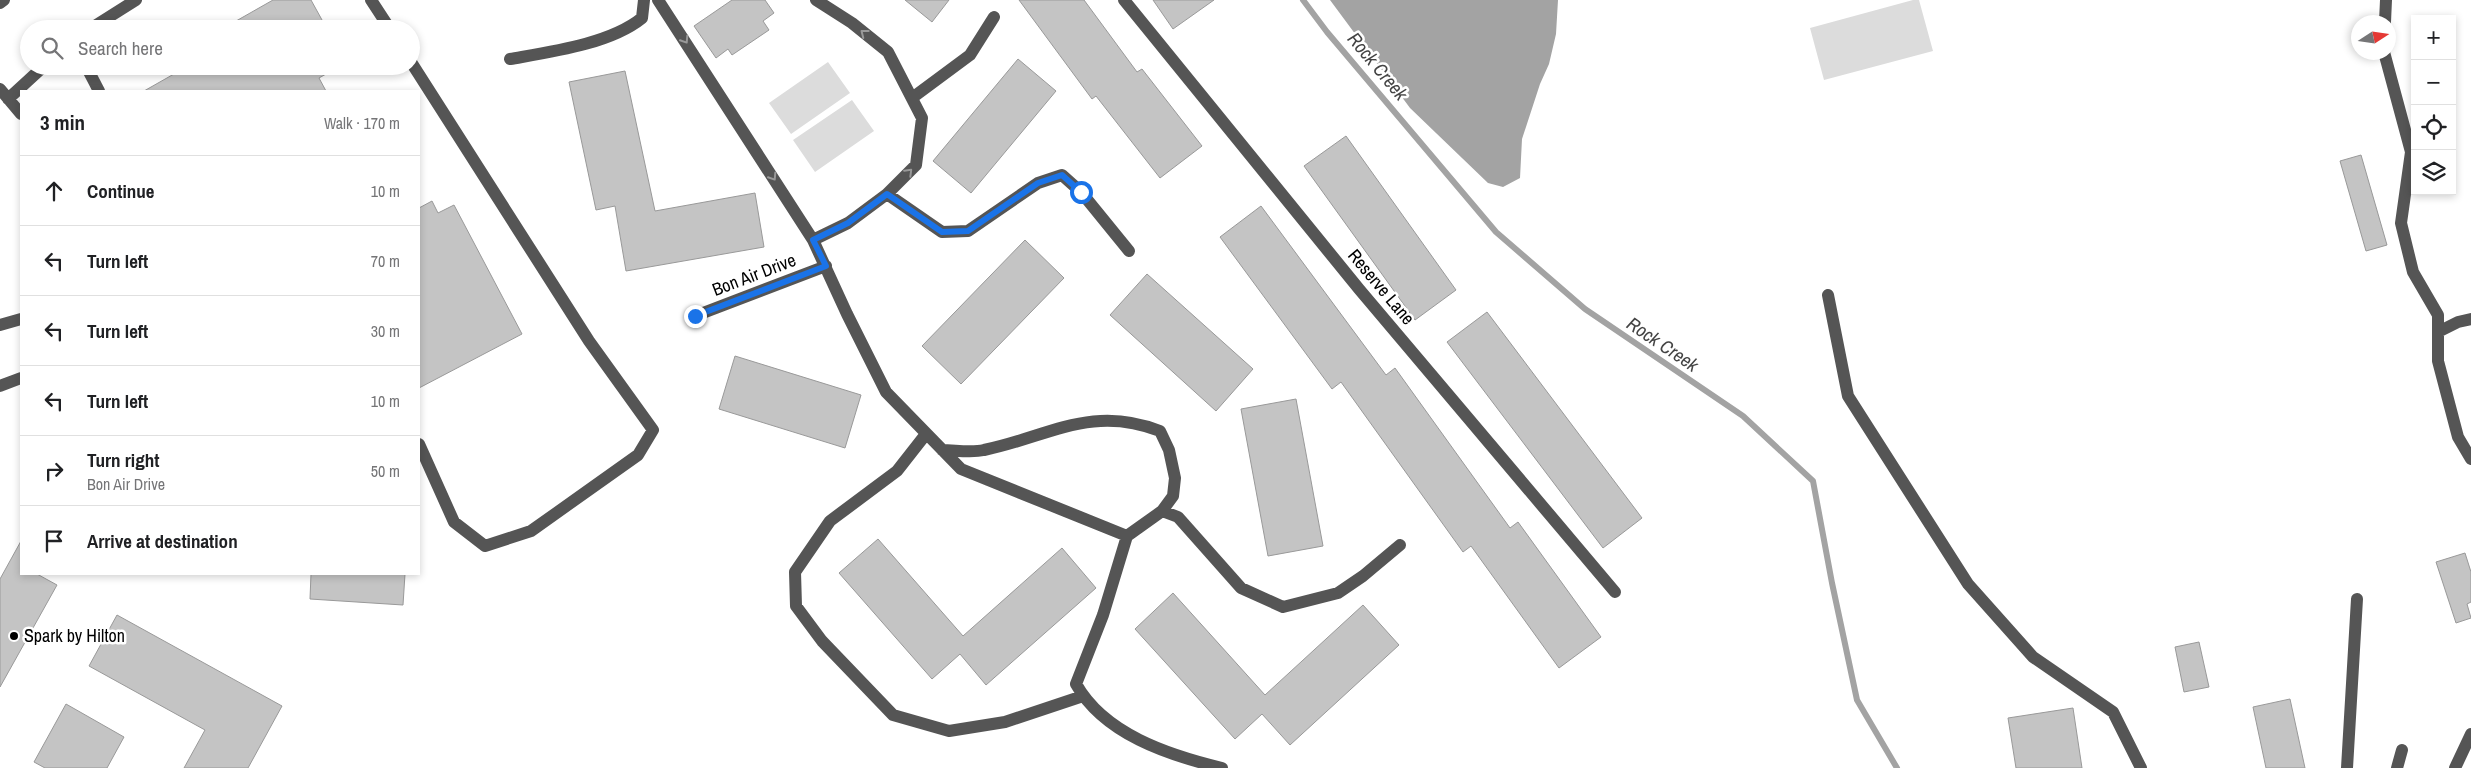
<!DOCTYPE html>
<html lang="en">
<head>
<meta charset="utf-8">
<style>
  :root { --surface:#fff; --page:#f2f2f2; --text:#202124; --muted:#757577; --line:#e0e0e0 }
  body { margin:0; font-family:"Archivo Narrow",sans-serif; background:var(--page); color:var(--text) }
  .controls { position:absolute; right:15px; top:15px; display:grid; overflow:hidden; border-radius:0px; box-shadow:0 2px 8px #0003 }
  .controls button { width:45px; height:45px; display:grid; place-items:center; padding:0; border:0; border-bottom:1px solid var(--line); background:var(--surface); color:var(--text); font:25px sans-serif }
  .compass { position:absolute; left:2351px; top:15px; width:45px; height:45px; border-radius:50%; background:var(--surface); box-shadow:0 2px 8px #0003; rotate:78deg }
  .stop { position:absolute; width:15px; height:15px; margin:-11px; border:4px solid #1a73e8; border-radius:50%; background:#fff }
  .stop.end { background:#1a73e8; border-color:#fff; box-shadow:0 1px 5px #0008 }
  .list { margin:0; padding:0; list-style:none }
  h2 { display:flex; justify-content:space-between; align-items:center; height:65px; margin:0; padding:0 20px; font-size:21px }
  h2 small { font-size:16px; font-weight:400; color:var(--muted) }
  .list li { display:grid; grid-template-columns:32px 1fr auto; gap:15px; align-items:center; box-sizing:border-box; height:70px; padding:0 20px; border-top:1px solid var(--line) }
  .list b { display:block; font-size:19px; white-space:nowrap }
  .list p { margin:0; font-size:16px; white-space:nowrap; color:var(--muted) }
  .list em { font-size:16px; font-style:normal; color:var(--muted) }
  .icon { flex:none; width:28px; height:28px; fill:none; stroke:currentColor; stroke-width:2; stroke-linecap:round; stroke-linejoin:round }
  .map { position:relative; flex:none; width:2471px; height:768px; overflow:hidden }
  .search { position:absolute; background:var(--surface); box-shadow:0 2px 8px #0003; left:20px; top:20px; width:400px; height:55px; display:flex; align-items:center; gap:12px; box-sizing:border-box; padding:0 18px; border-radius:28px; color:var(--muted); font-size:19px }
  .panel { position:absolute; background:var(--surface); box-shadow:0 2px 8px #0003; left:20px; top:90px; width:400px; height:485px; border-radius:0px }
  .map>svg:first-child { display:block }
  .green { fill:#dcdcdc }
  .water { fill:#a3a3a3 }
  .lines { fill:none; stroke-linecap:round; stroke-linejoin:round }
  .stream { stroke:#a3a3a3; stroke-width:6 }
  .building { fill:#c4c4c4; stroke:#999 }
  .minor { stroke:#555; stroke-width:12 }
  .oneway { stroke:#999 }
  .route { stroke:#1a73e8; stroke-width:6 }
  .poi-dot { fill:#000; stroke:#fff; stroke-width:2 }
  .labels { text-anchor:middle; stroke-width:5; stroke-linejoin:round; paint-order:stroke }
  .street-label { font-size:18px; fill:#000; stroke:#fff }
  .poi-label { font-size:18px; fill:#000; stroke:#fff; text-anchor:start }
  .water-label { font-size:19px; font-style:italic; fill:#444; stroke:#fff }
</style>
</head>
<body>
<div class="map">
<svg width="2471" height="768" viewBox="0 0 2471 768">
  <rect width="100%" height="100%" fill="#fff"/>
  <path class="green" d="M1913 0H1919L1933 51 1824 80 1810 28Z
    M828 62 850 93 791 134 769 103Z
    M852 100 874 131 815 172 793 140Z"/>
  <path class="water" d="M1330 0H1558L1556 34 1549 64 1540 84 1522 139 1520 178 1503 187 1488 183 1410 108Z"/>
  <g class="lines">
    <path class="stream" d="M1303 0 1327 32 1496 232 1585 309 1743 416 1813 481 1832 583 1857 700 1897 768"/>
  </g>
  <path class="building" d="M273 0H311L327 29H222Z
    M732 0H765L774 13 763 21 769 30 732 55 728 49 716 58 694 26Z
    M905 0H949L932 22Z
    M1019 0H1084L1137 72 1142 69 1202 146 1160 178 1096 96 1092 99Z
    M1153 0H1214L1173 29Z
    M1018 59 1056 91 971 193 933 161Z
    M188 66H340L319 78 326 91H144Z
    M625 71 655 211 755 193 764 247 626 271 615 206 596 210 569 82Z
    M1346 136 1456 290 1415 320 1304 166Z
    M2361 155 2387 245 2366 251 2340 161Z
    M432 201 438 213 454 205 522 334 419 388V208Z
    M1261 206 1386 375 1395 368 1510 528 1518 522 1601 637 1559 668 1471 546 1463 552 1341 382 1332 389 1220 237Z
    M1025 240 1064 278 961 384 922 346Z
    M1147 274 1253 369 1216 411 1110 315Z
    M1487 312 1642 518 1603 548 1447 342Z
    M735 356 861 395 845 448 719 409Z
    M1296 399 1323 546 1268 556 1241 409Z
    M878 539 963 636 1062 548 1096 588 986 685 960 654 932 679 839 573Z
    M21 541V574H37L57 585 0 687V579Z
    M2465 553 2471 572V602L2467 604 2471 618 2456 623 2436 562Z
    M311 574H405L403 605 310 599Z
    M1173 593 1265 695 1363 605 1399 645 1290 745 1262 714 1235 739 1135 629Z
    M117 615 282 706 248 768H184L205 730 89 666Z
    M2199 642 2209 687 2184 692 2175 647Z
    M2290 699 2305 768H2266L2253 707Z
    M66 704 124 737 107 768H45L34 762Z
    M2073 708 2082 768H2016L2008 718Z"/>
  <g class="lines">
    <path class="minor" d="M371 0 390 29
      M658 0 813 240 847 314 886 392 961 469 1127 536
      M1124 0 1359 289 1615 592
      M0 3 4 0
      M2385 22 2386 0
      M90 29 136 0
      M2384 52 2411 152 2401 223 2413 272 2438 315V361L2458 437 2471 459
      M510 59C550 52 610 44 642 18L644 0
      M411 62 589 341 653 430 638 455 531 531 485 546 454 522 419 444
      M86 66 99 91
      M0 89 21 114
      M912 98 970 55 994 17
      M8 99 44 66
      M887 194 942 232 968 231 1038 183 1062 175 1081 192 1129 251
      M813 240 848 223 887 194 916 165 922 118 888 52 852 23 816 0
      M1828 295 1848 396 1968 584 2033 657 2113 712 2141 768
      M695 316 826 266
      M0 325 21 319
      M2438 332 2458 322 2471 319
      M0 386 21 378
      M926 434 897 471 830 521 795 572 796 606 822 641 893 715 949 731 1005 722 1083 696
      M942 450C955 450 971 453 984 450 1048 437 1091 404 1160 431L1169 450 1175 478 1173 496 1162 511 1127 536 1103 615 1076 684C1104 734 1168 755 1222 768
      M1162 511 1178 517 1241 588 1283 607 1338 593 1363 576 1400 545
      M2347 768 2357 599
      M2397 768 2402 750
      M2455 768 2471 734"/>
  </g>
  <defs><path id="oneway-chevron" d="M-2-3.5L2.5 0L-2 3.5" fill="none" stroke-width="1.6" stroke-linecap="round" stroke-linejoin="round" transform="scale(1.25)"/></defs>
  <g class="oneway">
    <use href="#oneway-chevron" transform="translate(864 33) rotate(-142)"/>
    <use href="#oneway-chevron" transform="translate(685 40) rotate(57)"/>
    <use href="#oneway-chevron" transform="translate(909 172) rotate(-45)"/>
    <use href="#oneway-chevron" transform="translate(773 177) rotate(57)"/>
  </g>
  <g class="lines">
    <path class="route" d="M695 316 826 266 813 240 848 223 887 194 942 232 968 231 1038 183 1062 175 1081 192"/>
  </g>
  <circle class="poi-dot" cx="14" cy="636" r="5"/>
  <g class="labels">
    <g class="street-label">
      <text transform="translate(754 275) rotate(-21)" y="6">Bon Air Drive</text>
      <text transform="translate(1381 287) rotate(50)" y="6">Reserve Lane</text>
    </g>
    <g class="poi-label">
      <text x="24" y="642">Spark by Hilton</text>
    </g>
    <g class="water-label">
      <text transform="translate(1378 66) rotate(50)" y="7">Rock Creek</text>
      <text transform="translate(1663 344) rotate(34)" y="7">Rock Creek</text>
    </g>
  </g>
</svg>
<div class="controls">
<button>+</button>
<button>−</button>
<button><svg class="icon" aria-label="locate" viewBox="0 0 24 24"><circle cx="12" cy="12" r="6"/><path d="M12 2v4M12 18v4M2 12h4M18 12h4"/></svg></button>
<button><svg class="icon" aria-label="layers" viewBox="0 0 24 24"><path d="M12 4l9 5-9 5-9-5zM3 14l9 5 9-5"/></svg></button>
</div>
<svg class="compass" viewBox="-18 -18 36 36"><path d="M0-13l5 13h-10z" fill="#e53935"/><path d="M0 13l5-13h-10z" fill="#757577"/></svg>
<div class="stop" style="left:1081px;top:192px"></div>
<div class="stop end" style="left:695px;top:316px"></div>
<div class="search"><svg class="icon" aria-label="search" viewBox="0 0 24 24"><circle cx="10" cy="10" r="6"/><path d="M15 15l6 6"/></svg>Search here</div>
<section class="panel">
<h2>3 min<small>Walk · 170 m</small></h2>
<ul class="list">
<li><svg class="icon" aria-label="ahead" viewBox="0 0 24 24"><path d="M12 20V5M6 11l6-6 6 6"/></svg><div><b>Continue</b></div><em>10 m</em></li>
<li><svg class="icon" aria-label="left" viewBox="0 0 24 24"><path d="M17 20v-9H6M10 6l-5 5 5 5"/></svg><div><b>Turn left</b></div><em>70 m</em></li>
<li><svg class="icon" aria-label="left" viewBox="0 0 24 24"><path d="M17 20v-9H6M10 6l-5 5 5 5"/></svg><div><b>Turn left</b></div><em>30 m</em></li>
<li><svg class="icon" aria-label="left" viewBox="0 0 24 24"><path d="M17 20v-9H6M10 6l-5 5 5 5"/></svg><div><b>Turn left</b></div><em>10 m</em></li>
<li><svg class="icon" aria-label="right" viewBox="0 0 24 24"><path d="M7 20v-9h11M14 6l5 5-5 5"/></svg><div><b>Turn right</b><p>Bon Air Drive</p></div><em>50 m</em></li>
<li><svg class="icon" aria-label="arrive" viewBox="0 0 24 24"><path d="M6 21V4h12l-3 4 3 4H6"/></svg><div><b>Arrive at destination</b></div></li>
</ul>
</section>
</div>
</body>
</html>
